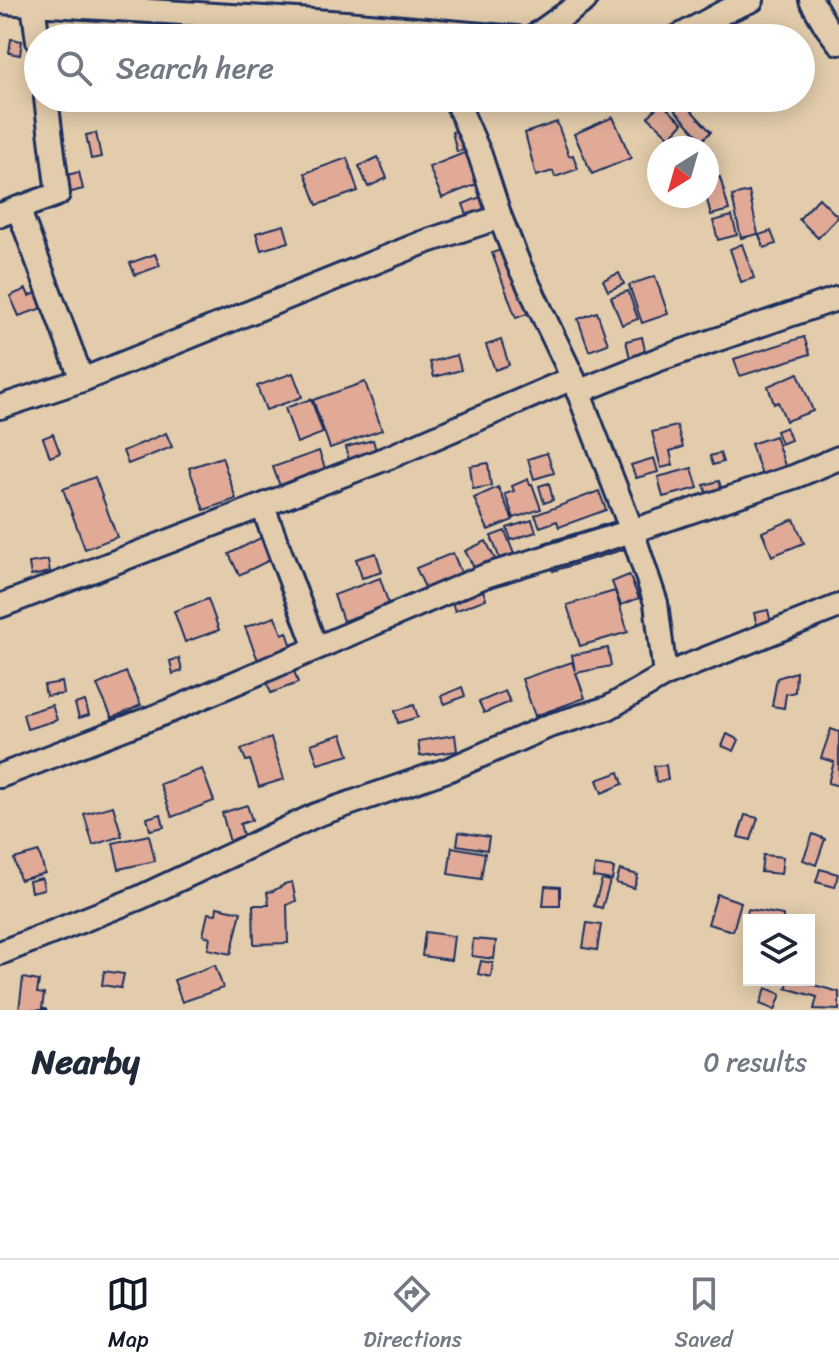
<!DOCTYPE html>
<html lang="en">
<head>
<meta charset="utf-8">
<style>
  :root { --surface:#fff; --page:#f6f6f7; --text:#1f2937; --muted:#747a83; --line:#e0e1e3; --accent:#111827 }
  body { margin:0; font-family:Sriracha,sans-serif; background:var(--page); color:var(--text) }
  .controls { position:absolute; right:24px; bottom:24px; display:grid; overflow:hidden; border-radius:0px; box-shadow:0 4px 20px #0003 }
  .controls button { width:72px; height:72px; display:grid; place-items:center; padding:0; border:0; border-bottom:2px solid var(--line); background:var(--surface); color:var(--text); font:40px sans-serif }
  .compass { position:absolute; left:647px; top:136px; width:72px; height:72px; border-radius:50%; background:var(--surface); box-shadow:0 4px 20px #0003; rotate:217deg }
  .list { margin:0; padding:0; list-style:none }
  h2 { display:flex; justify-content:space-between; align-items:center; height:104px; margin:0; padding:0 32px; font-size:34px }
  h2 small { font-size:26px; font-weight:400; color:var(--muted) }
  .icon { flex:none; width:44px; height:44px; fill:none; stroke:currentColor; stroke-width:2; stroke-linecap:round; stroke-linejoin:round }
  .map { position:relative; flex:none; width:839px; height:1010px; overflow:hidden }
  .search { position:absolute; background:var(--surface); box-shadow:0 4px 20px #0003; left:24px; right:24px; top:24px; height:88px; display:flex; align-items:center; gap:20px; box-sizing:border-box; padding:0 28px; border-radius:44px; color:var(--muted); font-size:30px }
  .sheet { height:248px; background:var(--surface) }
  nav { display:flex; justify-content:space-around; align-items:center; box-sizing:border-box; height:112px; border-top:2px solid var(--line); background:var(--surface); font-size:22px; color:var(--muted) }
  nav a { display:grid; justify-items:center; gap:4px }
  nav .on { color:var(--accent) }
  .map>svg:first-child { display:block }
  .building { fill:#e0aa97; stroke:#1b2f5e; stroke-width:2 }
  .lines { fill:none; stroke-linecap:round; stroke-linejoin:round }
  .street-casing { stroke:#1b2f5e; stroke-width:28 }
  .street { stroke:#e2ccab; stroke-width:22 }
</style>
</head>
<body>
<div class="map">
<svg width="839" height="1010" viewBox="0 0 839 1010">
  <rect width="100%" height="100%" fill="#e2ccab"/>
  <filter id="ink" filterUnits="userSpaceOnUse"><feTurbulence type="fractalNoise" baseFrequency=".0125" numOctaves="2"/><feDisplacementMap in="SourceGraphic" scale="16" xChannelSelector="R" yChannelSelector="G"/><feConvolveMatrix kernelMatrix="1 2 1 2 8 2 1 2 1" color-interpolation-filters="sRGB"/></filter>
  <g filter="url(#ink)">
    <path class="building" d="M11 39 22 41 20 55 9 53Z
      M664 98H680L711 132 702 140Z
      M661 103 683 123 670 137 648 117Z
      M613 117 631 158 592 174 574 134Z
      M557 122 569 156 573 155 578 169 555 177 553 171 536 176 525 133Z
      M467 128 473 147 457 152 452 132Z
      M96 133 101 157 91 159 86 135Z
      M469 151 482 182 442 198 429 167Z
      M378 157 387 178 368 187 359 166Z
      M347 158 358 191 317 205 305 173Z
      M79 172 83 189 68 193 63 176Z
      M720 177 729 210 711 215 706 196H707V181Z
      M749 192 758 234 741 238 732 196Z
      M490 193 498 215 471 226 463 204Z
      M819 198 838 217 818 238 799 219Z
      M732 216 737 235 718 240 713 221Z
      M284 225 289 242 261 250 256 233Z
      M771 231 776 244 764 248 759 235Z
      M742 244 754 278 741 282 730 249Z
      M511 246 535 311 516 318 492 253Z
      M155 254 160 266 135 275 130 263Z
      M619 273 624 284 608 291 603 280Z
      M655 276 668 314 642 323 629 285Z
      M26 289 29 296 46 290 51 305 19 316 10 296Z
      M628 291 638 319 622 325 611 297Z
      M597 312 608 344 589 351 578 319Z
      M642 337 646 355 630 358 626 341Z
      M804 337 810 354 740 376 734 359Z
      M501 340 509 365 495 370 486 345Z
      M457 355 461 370 434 377 430 362Z
      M293 373 302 397 266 410 257 386Z
      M798 373 813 411 786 421 778 402 774 404 768 386Z
      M365 382 382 430 330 448 313 400Z
      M311 399 323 433 297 443 285 408Z
      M677 426 683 447 670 451 673 465 661 468 652 432Z
      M786 427 791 440 781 444 776 431Z
      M166 433 172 447 128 464 123 451Z
      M53 434 60 453 50 457 43 438Z
      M775 436 793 489 770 497 751 444Z
      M373 440 378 457 350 465 346 447Z
      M319 451 326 471 280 486 273 467Z
      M547 453 554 473 534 479 528 459Z
      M720 453 723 462 713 465 710 456Z
      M222 457 236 499 204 510 189 468Z
      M654 458 658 472 636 478 631 465Z
      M488 463 491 486 473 489 470 466Z
      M692 468 698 488 663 497 658 477Z
      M95 477 117 537 85 549 63 489Z
      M528 479 530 485 532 484 541 509 514 518 505 494 514 491 512 486Z
      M719 481 728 509 713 514 704 485Z
      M549 483 553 500 544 503 539 486Z
      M498 487 513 520 488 530 474 498Z
      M599 491 606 510 559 527 557 521 540 527 535 515Z
      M794 519 804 543 772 556 762 532Z
      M532 520 536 532 511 540 507 528Z
      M616 521 625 549 553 571 544 543Z
      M505 531 517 562 503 567 491 536Z
      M270 533 280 555 239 575 229 554Z
      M486 541 497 563 477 573 465 551Z
      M376 553 382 572 362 578 356 559Z
      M453 553 463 577 427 592 416 568Z
      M48 560 50 572 31 576 29 563Z
      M629 575 639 598 621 605 612 582Z
      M380 578 389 605 343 621 334 595Z
      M481 585 486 599 455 611 449 596Z
      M615 591 628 632 580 646 567 605Z
      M208 599 219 630 185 642 174 611Z
      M768 610 774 636 760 639 754 613Z
      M275 617 282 634 287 632 292 647 290 658 298 683 271 693 245 627Z
      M608 648 611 666 576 673 585 698 535 716 522 679 572 662 575 671 572 655Z
      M179 658 182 671 173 674 170 661Z
      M126 672 141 705 112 718 97 685Z
      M796 672 795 692 786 694 784 708 772 706 777 678Z
      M62 682 64 694 46 696 44 685Z
      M462 687 465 696 445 704 441 696Z
      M505 691 510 702 484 713 479 702Z
      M85 701 89 715 79 718 75 704Z
      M52 705 57 720 27 729 23 714Z
      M414 705 418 717 398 723 395 711Z
      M831 729 839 732V786L828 783 834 762 821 758Z
      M342 734 349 755 318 764 311 744Z
      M727 734 739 740 734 751 722 746Z
      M455 735 457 751 420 756 418 741Z
      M271 738 284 779 259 787 250 760 246 761 241 749Z
      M666 765 668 780 656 782 654 766Z
      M202 769 214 801 172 817 160 784Z
      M619 772 623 784 602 793 597 780Z
      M247 805 252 820 240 824 245 842 231 846 222 813Z
      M113 806 122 836 93 845 84 814Z
      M161 814 164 827 150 830 147 818Z
      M745 815 758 818 751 840 738 837Z
      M459 832 489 837 487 850 457 845Z
      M813 834 825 839 816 865 803 860Z
      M149 835 155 861 119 869 113 843Z
      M452 847 485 853 481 879 448 874Z
      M39 852 45 873 20 880 14 859Z
      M763 855 783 857 781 874 761 872Z
      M595 865 614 868 612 880 593 877Z
      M820 869 838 874 835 887 816 882Z
      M620 870 638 875 634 888 616 883Z
      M42 878 44 889 31 892 29 881Z
      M602 879 610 881 602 908 594 906Z
      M292 882 296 901 287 905 288 943 254 944 253 905H269L267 892 273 891 284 885V884Z
      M545 886 560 887V906H543Z
      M717 894 741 902 733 931 708 924Z
      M217 907 241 912 231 954 208 949 210 937 203 935 208 913 216 914Z
      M748 909 783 915V920H749V930L744 929Z
      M587 923 601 925 597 950 583 948Z
      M425 932 454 936 451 960 422 956Z
      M473 939 496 941 494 959 472 956Z
      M481 961 493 963 491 977 478 974Z
      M215 965 223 988 182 1002 174 980Z
      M104 971 124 974 121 988 102 985Z
      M23 978 39 981 37 993 44 994 42 1008 47 1010H19Z
      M789 980H796L839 992V1010L814 1009 817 997 786 988Z
      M766 988 781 994 775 1010 760 1004Z"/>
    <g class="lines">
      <g class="street-casing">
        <path id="street" d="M811 0 826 26 839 43
          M0 2 346 23 517 38
          M33 4 38 41
          M532 38 585 0
          M676 38 724 12 752 0
          M455 98 480 155 500 217 519 265 573 378 632 531 656 603 665 675
          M18 208 82 380
          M0 215 58 194 46 98
          M578 392 657 360 839 298
          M0 407 82 380 422 243 500 217
          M263 507 316 648
          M0 606 392 456 573 378
          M0 776 172 710 485 576 632 531 796 476 839 458
          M0 953 139 898 316 815 450 769 549 726 608 708 665 675 839 606"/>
      </g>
      <use href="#street" class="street"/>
    </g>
  </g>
</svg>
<div class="controls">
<button><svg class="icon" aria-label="layers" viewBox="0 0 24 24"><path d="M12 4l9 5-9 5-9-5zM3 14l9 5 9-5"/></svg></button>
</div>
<svg class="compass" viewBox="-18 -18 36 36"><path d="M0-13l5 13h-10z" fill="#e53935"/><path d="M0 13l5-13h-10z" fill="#747a83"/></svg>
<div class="search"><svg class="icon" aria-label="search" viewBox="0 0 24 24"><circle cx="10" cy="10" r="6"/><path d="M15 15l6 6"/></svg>Search here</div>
</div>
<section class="sheet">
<h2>Nearby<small>0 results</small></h2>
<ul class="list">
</ul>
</section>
<nav>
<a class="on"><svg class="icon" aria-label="map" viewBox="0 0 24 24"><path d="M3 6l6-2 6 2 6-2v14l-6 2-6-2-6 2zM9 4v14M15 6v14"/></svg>Map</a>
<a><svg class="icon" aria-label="directions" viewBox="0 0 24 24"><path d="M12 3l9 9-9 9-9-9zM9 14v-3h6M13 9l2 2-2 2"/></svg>Directions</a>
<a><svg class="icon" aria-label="saved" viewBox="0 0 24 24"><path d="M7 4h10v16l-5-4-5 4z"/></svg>Saved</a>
</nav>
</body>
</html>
